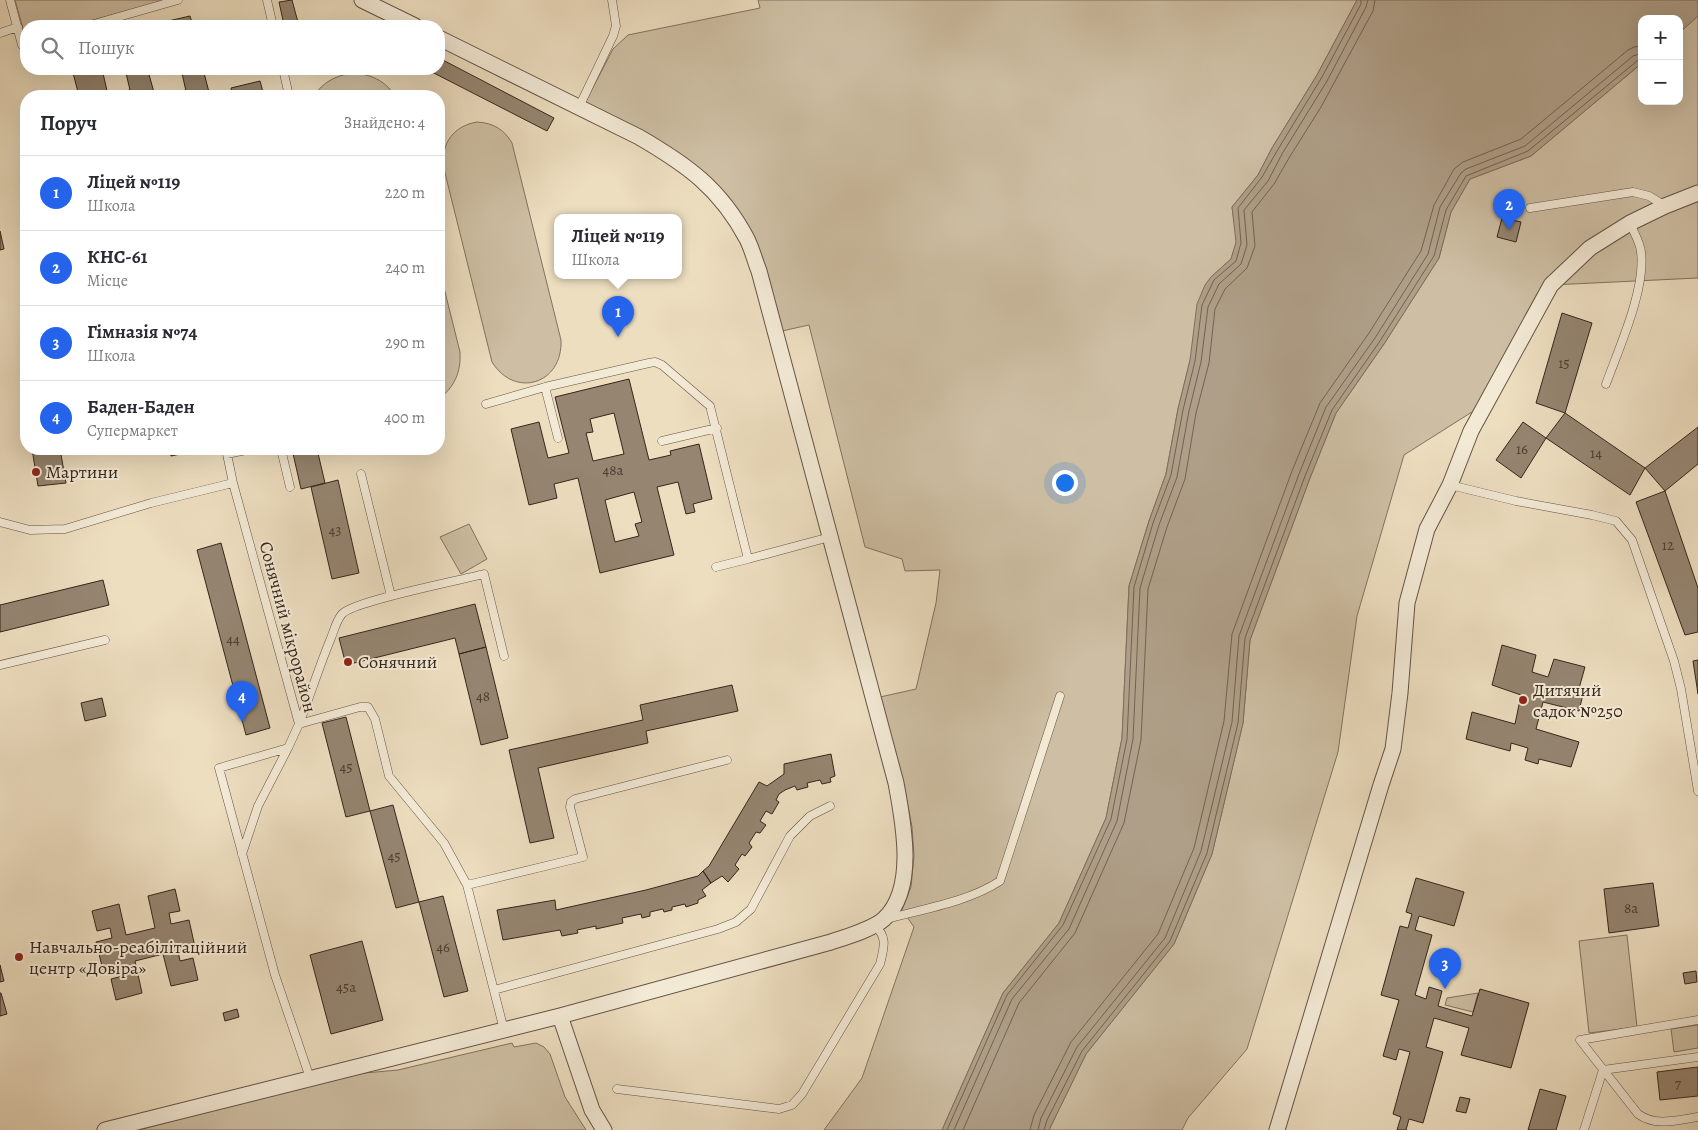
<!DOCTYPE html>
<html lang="uk">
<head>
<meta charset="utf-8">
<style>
  :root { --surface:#fff; --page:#f7f7f7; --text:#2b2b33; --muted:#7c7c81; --line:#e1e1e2; --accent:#2563eb }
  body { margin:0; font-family:Alegreya,serif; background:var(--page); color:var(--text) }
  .controls { position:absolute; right:15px; top:15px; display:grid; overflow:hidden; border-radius:10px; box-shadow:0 5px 20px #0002 }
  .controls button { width:45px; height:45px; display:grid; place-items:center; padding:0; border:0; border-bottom:1px solid var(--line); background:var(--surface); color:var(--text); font:25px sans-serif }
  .you { position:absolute; left:1064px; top:482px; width:18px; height:18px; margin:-12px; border:4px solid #fff; border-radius:50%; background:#1a73e8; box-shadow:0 0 0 8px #1a73e833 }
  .badge { display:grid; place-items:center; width:32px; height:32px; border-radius:50%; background:var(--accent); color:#fff; font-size:16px; font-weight:700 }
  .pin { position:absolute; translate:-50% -41px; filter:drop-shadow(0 1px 2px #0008) }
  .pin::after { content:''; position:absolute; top:26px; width:18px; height:15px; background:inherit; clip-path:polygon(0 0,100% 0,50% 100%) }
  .popup { position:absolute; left:554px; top:214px; width:128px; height:65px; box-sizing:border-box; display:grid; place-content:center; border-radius:10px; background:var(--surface); filter:drop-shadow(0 1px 4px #0005); font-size:16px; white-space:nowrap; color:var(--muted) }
  .popup b { font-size:19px; color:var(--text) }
  .popup::after { content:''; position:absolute; left:50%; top:100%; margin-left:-10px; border:10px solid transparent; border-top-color:var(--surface) }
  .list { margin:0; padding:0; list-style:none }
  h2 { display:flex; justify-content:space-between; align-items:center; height:65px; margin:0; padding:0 20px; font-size:21px }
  h2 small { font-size:16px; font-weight:400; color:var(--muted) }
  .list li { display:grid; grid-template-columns:32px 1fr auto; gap:15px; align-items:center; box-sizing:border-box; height:75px; padding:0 20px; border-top:1px solid var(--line) }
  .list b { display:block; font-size:19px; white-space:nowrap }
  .list p { margin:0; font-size:16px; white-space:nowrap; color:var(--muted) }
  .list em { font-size:16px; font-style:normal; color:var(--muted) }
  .icon { flex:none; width:28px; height:28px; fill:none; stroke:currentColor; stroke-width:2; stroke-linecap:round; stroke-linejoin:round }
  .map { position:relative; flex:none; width:1698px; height:1130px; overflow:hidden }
  .search { position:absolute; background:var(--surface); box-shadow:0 5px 20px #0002; left:20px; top:20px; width:425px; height:55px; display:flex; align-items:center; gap:12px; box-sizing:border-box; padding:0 18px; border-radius:20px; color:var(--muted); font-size:19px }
  .panel { position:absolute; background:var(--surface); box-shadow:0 5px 20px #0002; left:20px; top:90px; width:425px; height:365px; border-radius:20px }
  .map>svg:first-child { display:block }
  .green { fill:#cebfa4; stroke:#827260 }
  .water { fill:#af9f88; stroke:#7f6e5c }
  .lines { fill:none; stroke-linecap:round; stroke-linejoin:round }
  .shore { stroke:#726252; stroke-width:1 }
  .building { fill:#958571; stroke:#36251b; fill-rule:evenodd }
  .service-casing { stroke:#645344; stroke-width:9 }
  .minor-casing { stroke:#645344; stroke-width:17 }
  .service { stroke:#f3ead6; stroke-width:8 }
  .minor { stroke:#f3ead6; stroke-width:15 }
  .poi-dot { fill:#8f2418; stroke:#f3ead6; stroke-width:2 }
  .labels { text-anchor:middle; stroke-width:4; stroke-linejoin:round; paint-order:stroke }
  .number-label { font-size:15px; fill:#4e3d30 }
  .poi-label { font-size:18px; fill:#36251b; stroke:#f3ead6; text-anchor:start }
  .street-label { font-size:18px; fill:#36251b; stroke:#f3ead6 }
</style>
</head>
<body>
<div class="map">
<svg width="1698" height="1130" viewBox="0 0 1698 1130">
  <rect width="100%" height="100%" fill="#eddec0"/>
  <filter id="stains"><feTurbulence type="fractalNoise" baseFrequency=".004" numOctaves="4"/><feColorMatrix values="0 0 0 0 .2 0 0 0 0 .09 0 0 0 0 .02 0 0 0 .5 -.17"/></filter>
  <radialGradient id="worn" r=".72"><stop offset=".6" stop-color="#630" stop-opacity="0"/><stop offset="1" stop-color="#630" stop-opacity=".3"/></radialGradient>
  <path class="green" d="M15 0H166L72 26H26V39Z
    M758 0H1357L1317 75 1272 148 1258 175 1232 207 1237 242 1231 259 1211 277 1178 409 1166 474 1149 521 1129 586 1122 738 1106 818 1059 923 1003 993 942 1130H824L862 1078 914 927 902 910 911 887 914 856 912 827 903 781 880 697 916 689 936 603 940 570 905 571 902 559 865 547 809 325 782 331 754 239 739 212 722 191 585 103 613 49 628 35 760 8Z
    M1698 16V278L1551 285 1483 405 1404 455 1357 616 1338 752 1247 1049 1188 1118 1182 1130H1049L1086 1054 1174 944 1212 854 1243 723 1250 640 1310 478 1336 413 1384 344 1439 258 1451 212 1470 179 1531 156 1642 63V101H1679V33Z
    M352 73C370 74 385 80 395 96H314C323 82 335 76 352 73Z
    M477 122C493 123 504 129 512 143L561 340C563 384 515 399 492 362L443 165C442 142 454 126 477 122Z
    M439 268 460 352C461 372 455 386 439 399Z
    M469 524 487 559 461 574 440 537Z
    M1627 935 1637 1027 1589 1033 1579 941Z
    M1478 993 1473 1012 1445 1005 1447 998Z
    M1698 1025V1048L1674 1052 1671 1029Z
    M512 1043 514 1047 536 1043 544 1047 550 1054 565 1097 586 1130H138L354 1074 398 1070Z"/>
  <path class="water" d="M1357 0H1698V16L1679 33V19H1642V63L1531 156 1470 179 1451 212 1439 258 1384 344 1336 413 1310 478 1250 640 1243 723 1212 854 1174 944 1086 1054 1049 1130H942L1003 993 1059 923 1106 818 1122 738 1129 586 1149 521 1166 474 1178 409 1190 360 1197 304 1205 285 1211 277 1231 259 1236 242 1232 207 1258 175 1272 148 1317 75Z"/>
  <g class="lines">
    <path class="shore" d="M947 1130 1007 995 1063 925 1111 819 1127 739 1134 587 1153 523 1171 475 1183 410 1195 361 1202 305 1214 280 1236 261 1241 243 1238 208 1262 177 1277 151 1322 77 1361 4V0
      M954 1130 1012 999 1069 929 1117 821 1133 739 1140 588 1159 525 1177 477 1189 411 1201 362 1208 307 1219 284 1241 264 1247 245 1244 210 1268 181 1282 154 1327 81 1366 7 1368 0
      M963 1130 1019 1003 1075 933 1124 823 1141 740 1148 589 1167 527 1185 479 1196 413 1209 363 1215 309 1225 289 1247 268 1255 246 1252 212 1274 184 1289 158 1321 107 1373 11 1375 0
      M1030 1130 1034 1115 1071 1042 1158 934 1194 848 1224 721 1232 634 1292 471 1320 403 1369 333 1421 251 1434 205 1454 169 1463 162 1521 139 1628 50 1634 47 1642 46
      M1038 1130 1041 1118 1077 1047 1165 938 1201 851 1232 722 1239 636 1299 474 1326 407 1375 338 1428 254 1440 207 1461 173 1466 169 1525 146 1633 56 1642 53
      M1044 1130 1047 1120 1082 1051 1170 941 1207 853 1238 723 1245 638 1305 476 1332 410 1380 341 1434 256 1446 210 1466 176 1528 151 1637 61 1642 59"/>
  </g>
  <path class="building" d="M292 0 299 26H280L284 25 279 2Z
    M190 16 193 26H146Z
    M439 58 554 118 547 131 426 69H439Z
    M72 69H102L108 95 130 90 125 69H155L148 71 155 96H79Z
    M181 69H203L210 96H166L186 91Z
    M260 81 264 96H213L232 92 231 88Z
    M1502 218 1521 222 1516 242 1497 237Z
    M0 231 4 249 0 250Z
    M1562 313 1592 323 1565 413 1536 403Z
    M629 379 649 460 671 455 670 451 699 444 712 499 693 504 695 512 686 514 678 482 657 487 674 555 600 573 578 478 554 484 557 498 529 505 511 429 539 422 548 458 569 453 555 397ZM614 413 624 454 593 461 586 433 593 432 590 419ZM634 492 642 522 635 524 639 536 615 542 605 500Z
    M1565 413 1645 468 1630 495 1546 438Z
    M1523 422 1546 438 1521 478 1496 460Z
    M1698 427V464L1665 491 1645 468Z
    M32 449H60L66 483 38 486Z
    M169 449H203L171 456Z
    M292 449H317L325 483 301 489Z
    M338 480 359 573 332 579 311 487Z
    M1665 491 1698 588V632L1685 635 1636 502Z
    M221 543 270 728 246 735 197 550Z
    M103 580 109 605 0 632V605Z
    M475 604 486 647 459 654 455 638 346 665 339 638Z
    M1502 645 1536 655 1532 672 1548 677 1554 659 1585 667 1578 692 1583 694 1579 711 1543 702 1536 729 1579 742 1571 767 1539 759 1538 764 1525 760 1528 748 1511 743 1510 751 1466 739 1472 712 1515 724 1521 695 1492 685Z
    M486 647 508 738 481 745 459 654Z
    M1698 660V694L1693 661Z
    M732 685 738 711 646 731 648 743 538 768 554 838 530 843 509 750 643 720 640 705Z
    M102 698 106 716 85 721 81 703Z
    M346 717 370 811 346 817 322 723Z
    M831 754 835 776 830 778 831 782 822 784 820 780 807 783 808 787 797 790 795 786 785 790 779 794 776 800 779 802 772 814 766 811 760 821 766 825 760 833 756 832 749 843 752 847 745 856 742 854 735 865 739 869 728 882 722 876 711 883 703 871 709 866 759 782 767 786 784 774V764Z
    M393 805 419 902 396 908 370 811Z
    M703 871 711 883 702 890 706 896 698 900V903L686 907 685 904 672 907V910L664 912 663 909 650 912V916L642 918 641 914 622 918 623 923 596 929V926L577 930 578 933 562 936 560 930 503 940 497 910 555 900 556 910 646 890 698 876Z
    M1416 878 1464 892 1454 926 1419 916 1415 930 1432 935 1415 995 1426 999 1429 987 1442 991 1438 1006 1472 1016 1480 989 1529 1003 1511 1068 1461 1055 1469 1028 1434 1018 1426 1047 1443 1052 1423 1123 1409 1119 1406 1130H1397L1401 1117 1393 1114 1410 1052 1399 1049 1396 1060 1383 1056 1399 1000 1381 995 1400 926 1408 928 1412 914 1406 912Z
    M1653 883 1659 926 1609 933 1604 889Z
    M175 889 180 911 169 913 171 924 189 920 195 947 178 951 180 961 193 958 198 980 171 986 163 954 135 961 142 993 116 1000 111 979 123 976 120 966 103 970 96 942 112 938 110 928 97 931 92 911 119 904 126 935 155 928 148 896Z
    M443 896 468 991 444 997 419 902Z
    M362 941 383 1020 331 1034 310 955Z
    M0 965 4 981 0 982Z
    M1696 971 1697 982 1685 984 1683 973Z
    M0 993H1L7 1014 0 1016Z
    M237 1009 239 1017 225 1021 223 1013Z
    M1698 1067V1096L1660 1100 1657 1072Z
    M1540 1089 1566 1096 1556 1130H1528Z
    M1460 1097 1470 1099 1466 1113 1456 1111Z"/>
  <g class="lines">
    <g class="service-casing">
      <path id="service" d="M10 0 22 45 26 44
        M267 0 273 26
        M87 26 178 0
        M0 33 18 27
        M283 69 289 96
        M579 107 613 36 616 26 612 0
        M1530 208 1633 192 1649 196 1665 206
        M1606 384C1619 348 1646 289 1641 252 1640 242 1634 233 1630 223
        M545 387 558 438
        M486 404 545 387 649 363 655 362 662 365 710 406 748 559 830 537
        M662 441 717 428
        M281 449 290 487
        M361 474 391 596
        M233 483 227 454 251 449
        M1450 485 1516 501 1592 515 1616 521 1632 540 1674 661 1681 689 1698 791
        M0 522 30 530 65 529 151 503 233 483 299 724C310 696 319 667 331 638 334 631 336 621 342 614 353 601 461 580 484 574L504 656
        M716 567 748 559
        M0 665 105 640
        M242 854 258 806 288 748
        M886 919C923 909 968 902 1000 881L1060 696
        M494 990 718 929 736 922 751 909 790 836 810 816 830 806
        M1698 1020 1580 1040 1638 1114C1656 1127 1677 1120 1698 1117
        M504 1030 467 885 583 857 570 807 571 802 575 799 727 760
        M1603 1070 1698 1057
        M310 1078 275 975 219 768 288 748 299 724 360 707H368L375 719 389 776 444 843 467 885
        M617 1089 779 1109 792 1105 802 1094 880 964C884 947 888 937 874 925
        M1584 1130 1603 1070"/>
    </g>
    <g class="minor-casing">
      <path id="minor" d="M362 0 415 26
        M560 1016 592 1110 604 1130
        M105 1130 560 1016 831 942C846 937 873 929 884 919 917 889 903 821 896 783L759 271C755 261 752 249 747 239 720 188 687 165 639 137L439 38
        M1277 1130 1381 785 1393 749 1400 693 1407 603 1427 529 1450 485 1471 431 1551 285 1590 248 1630 223 1665 206 1698 193"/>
    </g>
    <use href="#service" class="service"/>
    <use href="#minor" class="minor"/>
  </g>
  <g class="poi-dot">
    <circle cx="36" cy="472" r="5"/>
    <circle cx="348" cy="662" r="5"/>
    <circle cx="1523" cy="700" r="5"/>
    <circle cx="19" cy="957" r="5"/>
  </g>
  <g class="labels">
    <g class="number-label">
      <text x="1564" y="368">15</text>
      <text x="1522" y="454">16</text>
      <text x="1596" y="458">14</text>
      <text x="613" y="475">48а</text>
      <text x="335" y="535">43</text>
      <text x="1668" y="550">12</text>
      <text x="233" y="644">44</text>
      <text x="483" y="701">48</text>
      <text x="346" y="772">45</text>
      <text x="394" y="861">45</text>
      <text x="1631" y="913">8а</text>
      <text x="443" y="952">46</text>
      <text x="346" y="992">45а</text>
      <text x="1678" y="1089">7</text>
    </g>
    <g class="poi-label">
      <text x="46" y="478">Мартини</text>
      <text x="358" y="668">Сонячний</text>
      <text x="1533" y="696">Дитячий<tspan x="1533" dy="21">садок №250</tspan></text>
      <text x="29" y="953">Навчально-реабілітаційний<tspan x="29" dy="21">центр «Довіра»</tspan></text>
    </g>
    <g class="street-label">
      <text transform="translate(288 627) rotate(75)" y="6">Сонячний мікрорайон</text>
    </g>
  </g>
  <rect width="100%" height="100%" filter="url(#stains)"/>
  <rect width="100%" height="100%" fill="url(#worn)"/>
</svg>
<div class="controls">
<button>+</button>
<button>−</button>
</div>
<div class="you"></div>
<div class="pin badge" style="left:618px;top:337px">1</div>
<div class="popup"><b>Ліцей №119</b>Школа</div>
<div class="pin badge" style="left:1509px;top:230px">2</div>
<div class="pin badge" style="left:1445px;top:989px">3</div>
<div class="pin badge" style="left:242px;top:722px">4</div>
<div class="search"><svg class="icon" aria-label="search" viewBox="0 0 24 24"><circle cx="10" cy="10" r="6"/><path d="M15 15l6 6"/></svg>Пошук</div>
<section class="panel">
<h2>Поруч<small>Знайдено: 4</small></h2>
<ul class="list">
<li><span class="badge">1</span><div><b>Ліцей №119</b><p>Школа</p></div><em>220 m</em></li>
<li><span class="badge">2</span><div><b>КНС-61</b><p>Місце</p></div><em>240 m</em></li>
<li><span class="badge">3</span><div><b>Гімназія №74</b><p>Школа</p></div><em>290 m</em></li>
<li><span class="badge">4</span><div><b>Баден-Баден</b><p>Супермаркет</p></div><em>400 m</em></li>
</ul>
</section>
</div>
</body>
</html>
